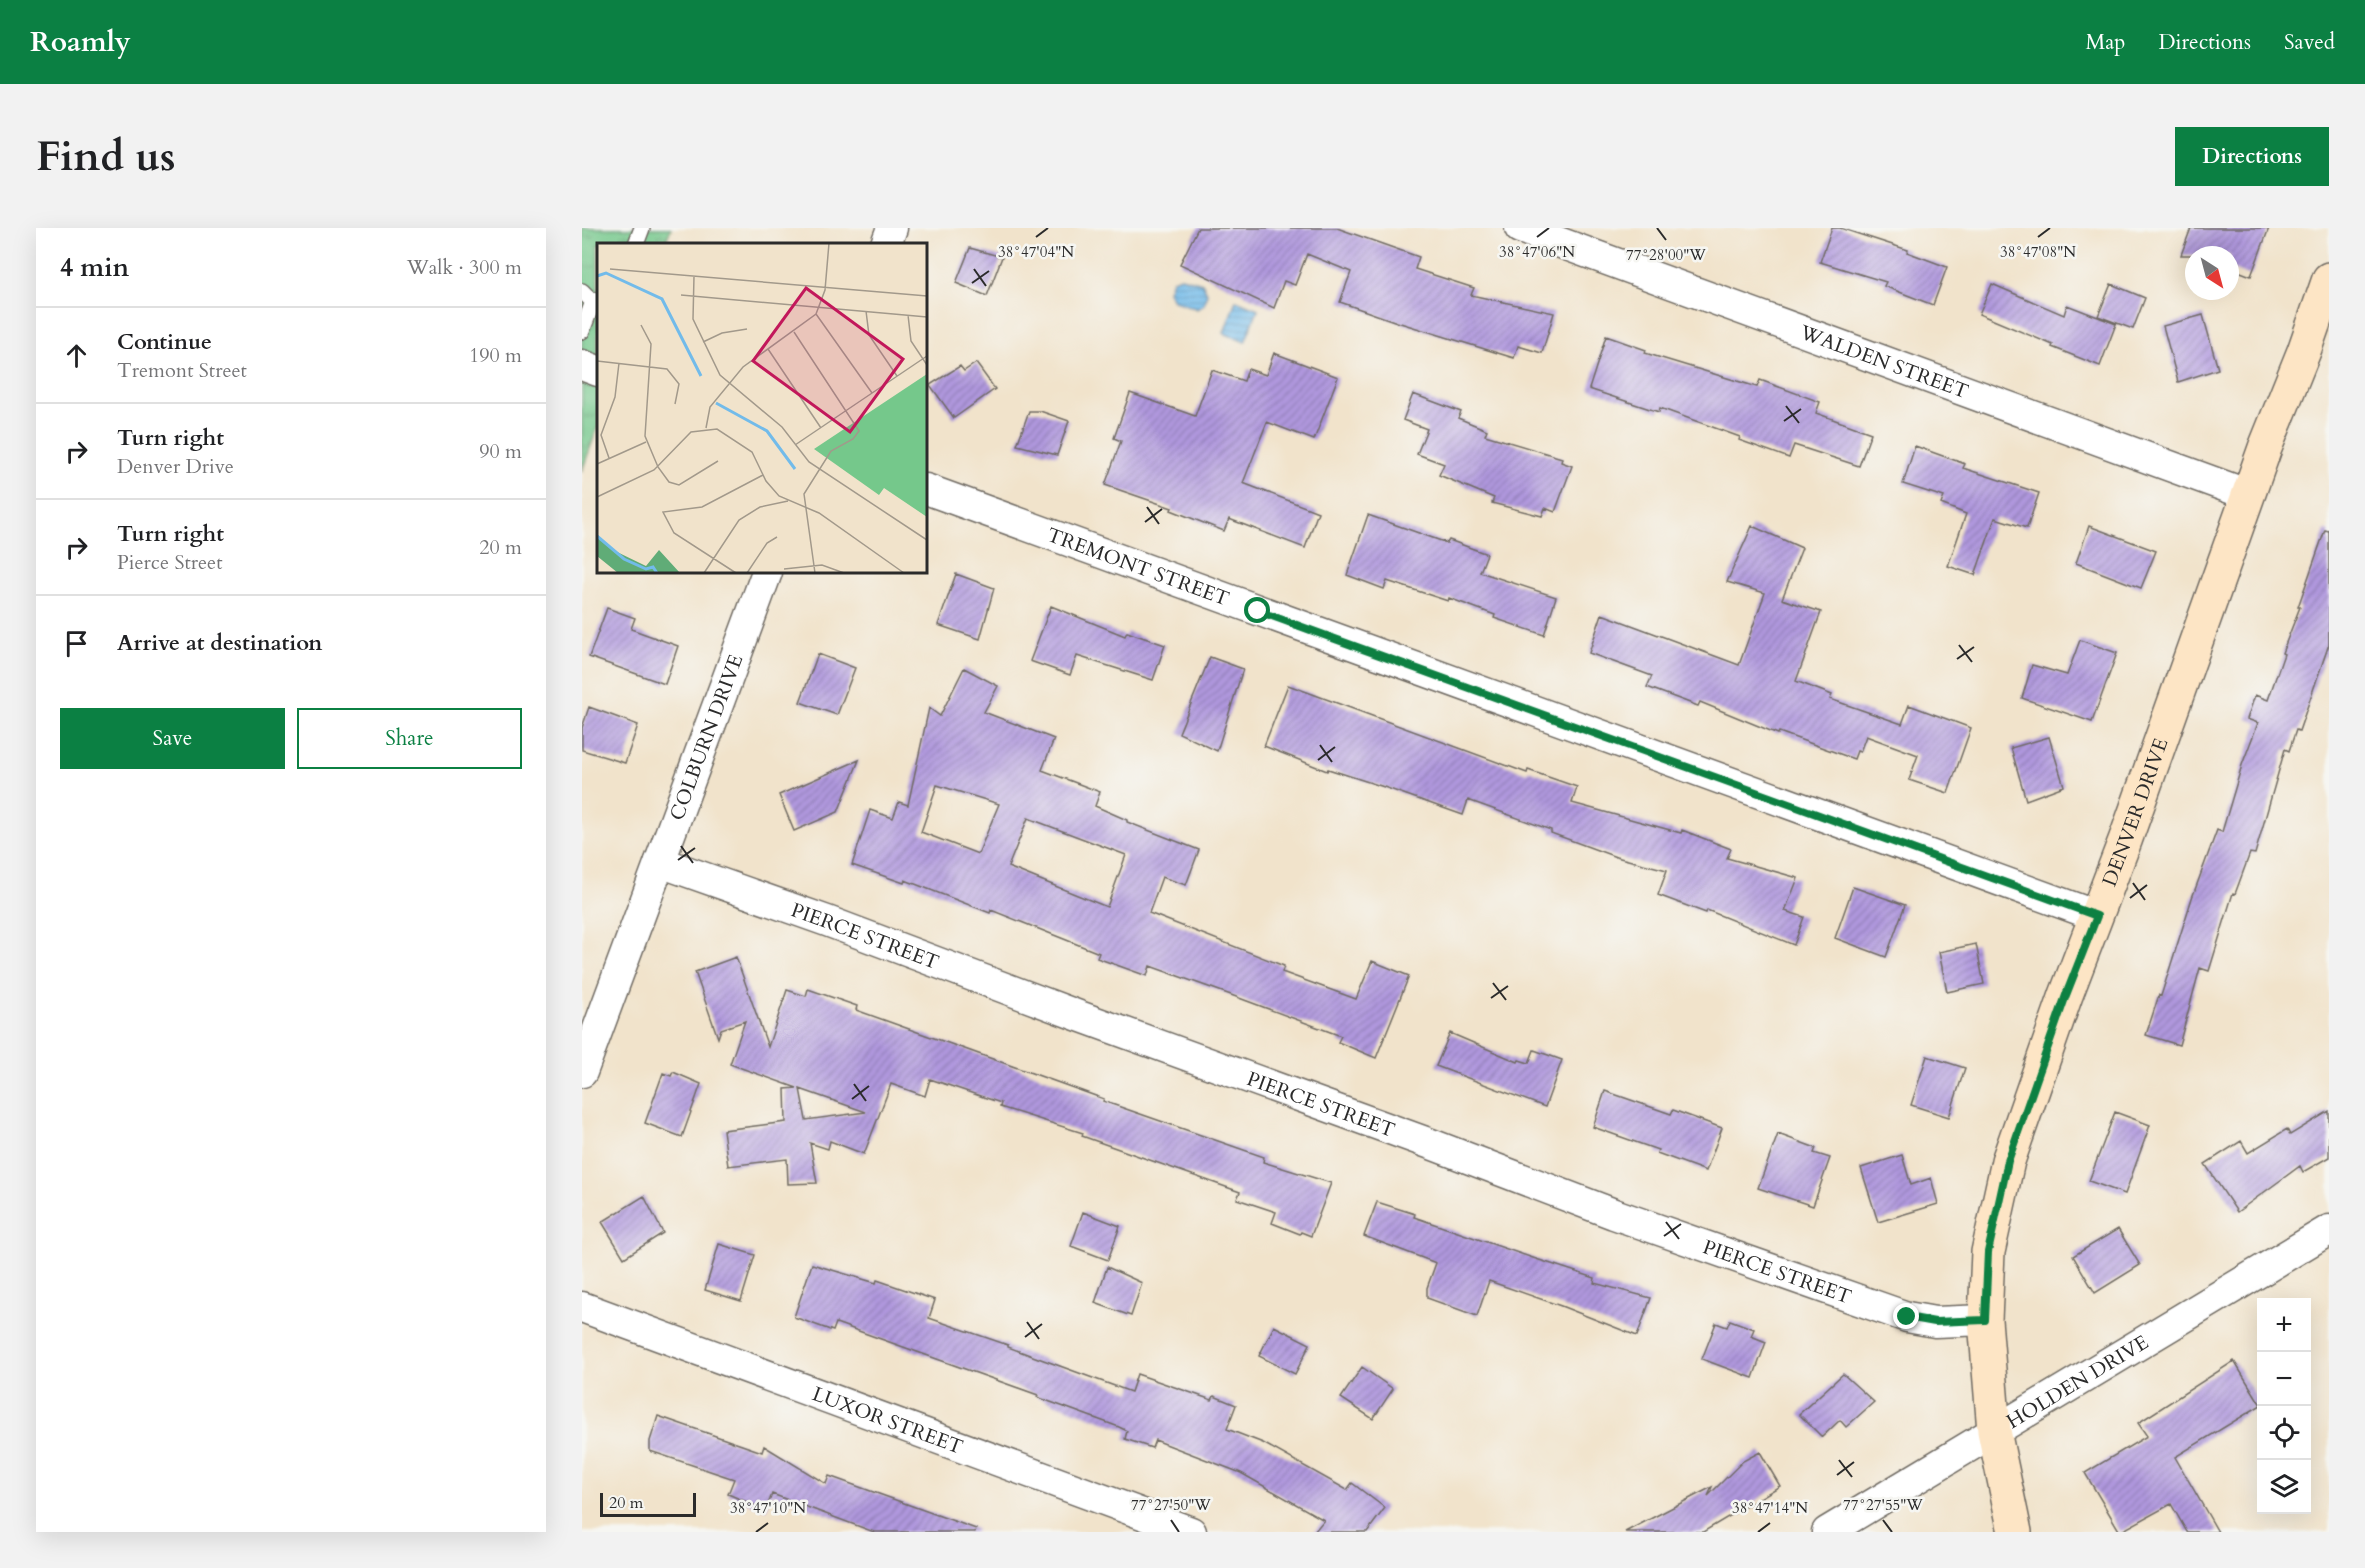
<!DOCTYPE html>
<html lang="en">
<head>
<meta charset="utf-8">
<style>
  :root { --surface:#fff; --page:#f2f2f2; --text:#202124; --muted:#757577; --line:#e0e0e0; --accent:#0b8043 }
  body { margin:0; font-family:Cardo,serif; background:var(--page); color:var(--text) }
  .controls { position:absolute; right:18px; bottom:18px; display:grid; overflow:hidden; border-radius:0px; box-shadow:0 6px 24px #0002 }
  .controls button { width:54px; height:54px; display:grid; place-items:center; padding:0; border:0; border-bottom:2px solid var(--line); background:var(--surface); color:var(--text); font:30px sans-serif }
  .compass { position:absolute; left:1603px; top:18px; width:54px; height:54px; border-radius:50%; background:var(--surface); box-shadow:0 6px 24px #0002; rotate:144deg }
  .scale { position:absolute; left:18px; bottom:15px; width:96px; box-sizing:border-box; padding-left:6px; border:3px solid #2b2b2b; border-top:0; font-size:16px; line-height:21px; white-space:nowrap; color:#2b2b2b; -webkit-text-stroke:4px #f6f6f2; paint-order:stroke }
  .stop { position:absolute; width:18px; height:18px; margin:-14px; border:4px solid #0b8043; border-radius:50%; background:#fff }
  .stop.end { background:#0b8043; border-color:#fff; box-shadow:0 2px 6px #0008 }
  .list { margin:0; padding:0; list-style:none }
  h2 { display:flex; justify-content:space-between; align-items:center; height:78px; margin:0; padding:0 24px; font-size:26px }
  h2 small { font-size:20px; font-weight:400; color:var(--muted) }
  .list li { display:grid; grid-template-columns:39px 1fr auto; gap:18px; align-items:center; box-sizing:border-box; height:96px; padding:0 24px; border-top:2px solid var(--line) }
  .list b { display:block; font-size:22px; white-space:nowrap }
  .list p { margin:0; font-size:20px; white-space:nowrap; color:var(--muted) }
  .list em { font-size:20px; font-style:normal; color:var(--muted) }
  .actions { display:flex; gap:12px; padding:18px 24px }
  .actions a { flex:1; padding:14px 0; border:2px solid var(--accent); border-radius:0px; text-align:center; font-size:21px; color:var(--accent) }
  .actions .main { background:var(--accent); color:#fff }
  .icon { flex:none; width:33px; height:33px; fill:none; stroke:currentColor; stroke-width:2; stroke-linecap:round; stroke-linejoin:round }
  .map { position:relative; flex:none; width:1747px; height:1304px; overflow:hidden; border-radius:0px }
  header { display:flex; align-items:center; gap:36px; box-sizing:border-box; height:84px; padding:0 30px; background:var(--accent); color:#fff }
  header strong { font-size:28px }
  nav { display:flex; gap:33px; margin-inline-start:auto; font-size:21px }
  .intro { display:flex; align-items:center; justify-content:space-between; box-sizing:border-box; height:144px; padding:0 36px }
  h1 { margin:0; font-size:42px }
  .button { padding:15px 27px; border-radius:0px; background:var(--accent); color:#fff; font-size:21px; font-weight:700 }
  main { display:flex; gap:36px; padding:0 36px }
  aside { flex:1; background:var(--surface); border-radius:0px; box-shadow:0 6px 24px #0002 }
  .map>svg:first-child { display:block }
  .park { fill:url(#park-tufts); stroke:#507a5b; stroke-width:1.5 }
  .water { fill:url(#water-rules); stroke:#4e738a; stroke-width:1.5 }
  .building { fill:url(#building-hatch); fill-rule:evenodd }
  .lines { fill:none; stroke-linecap:round; stroke-linejoin:round }
  .lane-casing { stroke:#706b63; stroke-width:18 }
  .street-casing { stroke:#706b63; stroke-width:33 }
  .secondary-casing { stroke:#706b63; stroke-width:36 }
  .lane { stroke:#fff; stroke-width:15 }
  .street { stroke:#fff; stroke-width:30 }
  .secondary { stroke:#fde5c5; stroke-width:33 }
  .route { stroke:#0b8043; stroke-width:8 }
  .ticks { fill:none; stroke:#2b2b2b; stroke-width:2 }
  .labels { text-anchor:middle; stroke-width:5; stroke-linejoin:round; paint-order:stroke }
  .street-label { font-size:20px; fill:#2b2b2b; stroke:#f6f6f2 }
  .inset-river { fill:none; stroke:#72bbea; stroke-width:3 }
  .inset-road { fill:none; stroke:#a2998b; stroke-width:1.5 }
  .view { fill:#c2185b; fill-opacity:0.15; stroke:#c2185b; stroke-width:3 }
  .inset-edge { fill:none; stroke:#2b2b2b; stroke-width:3 }
  .ticks-label { font-size:15px; text-anchor:middle; fill:#2b2b2b; stroke:#f6f6f2; stroke-width:5; stroke-linejoin:round; paint-order:stroke }
</style>
</head>
<body>
<header>
<strong>Roamly</strong>
<nav><a>Map</a><a>Directions</a><a>Saved</a></nav>
</header>
<div class="intro"><h1>Find us</h1><a class="button">Directions</a></div>
<main>
<aside>
<h2>4 min<small>Walk · 300 m</small></h2>
<ul class="list">
<li><svg class="icon" aria-label="ahead" viewBox="0 0 24 24"><path d="M12 20V5M6 11l6-6 6 6"/></svg><div><b>Continue</b><p>Tremont Street</p></div><em>190 m</em></li>
<li><svg class="icon" aria-label="right" viewBox="0 0 24 24"><path d="M7 20v-9h11M14 6l5 5-5 5"/></svg><div><b>Turn right</b><p>Denver Drive</p></div><em>90 m</em></li>
<li><svg class="icon" aria-label="right" viewBox="0 0 24 24"><path d="M7 20v-9h11M14 6l5 5-5 5"/></svg><div><b>Turn right</b><p>Pierce Street</p></div><em>20 m</em></li>
<li><svg class="icon" aria-label="arrive" viewBox="0 0 24 24"><path d="M6 21V4h12l-3 4 3 4H6"/></svg><div><b>Arrive at destination</b></div></li>
</ul>
<div class="actions"><a class="main">Save</a><a>Share</a></div>
</aside>
<div class="map">
<svg width="1747" height="1304" viewBox="0 0 1747 1304">
  <defs>
    <pattern id="park-tufts" width="24" height="20" patternUnits="userSpaceOnUse" patternTransform="scale(1.5)"><rect width="24" height="20" fill="#75c88b"/><path d="M3 7l-1-3M5 7V3M7 7l1-3M15 17l-1-3M17 17v-4M19 17l1-3" fill="none" stroke="#60a372"/></pattern>
    <pattern id="water-rules" width="6" height="5" patternUnits="userSpaceOnUse" patternTransform="scale(1.5)"><rect width="6" height="5" fill="#72bbea"/><path d="M0 2.5h6" fill="none" stroke="#5e98be"/></pattern>
    <pattern id="building-hatch" width="6" height="6" patternUnits="userSpaceOnUse" patternTransform="scale(1.5)"><rect width="6" height="6" fill="#b098de"/><path d="M-1 1l2-2M0 6l6-6M5 7l2-2" fill="none" stroke="#8f7cb4"/></pattern>
  </defs>
  <rect width="100%" height="100%" fill="#f6f6f2"/>
  <filter id="ink" filterUnits="userSpaceOnUse"><feTurbulence type="fractalNoise" baseFrequency=".0167" numOctaves="2"/><feDisplacementMap in="SourceGraphic" scale="12" xChannelSelector="R" yChannelSelector="G"/><feConvolveMatrix kernelMatrix="1 2 1 2 8 2 1 2 1" color-interpolation-filters="sRGB"/></filter>
  <filter id="wash" filterUnits="userSpaceOnUse"><feTurbulence type="fractalNoise" baseFrequency=".008" numOctaves="4" result="noise"/><feDisplacementMap in="SourceGraphic" scale="24" xChannelSelector="R" yChannelSelector="G"/><feGaussianBlur stdDeviation="1.35" result="paint"/><feColorMatrix in="noise" values="0 0 0 0 0 0 0 0 0 0 0 0 0 0 0 0 0 1.4 0 .05"/><feComposite in="paint" operator="in"/></filter>
  <g filter="url(#wash)">
    <rect width="100%" height="100%" fill="#f1e3cb"/>
    <path class="park" d="M0 0H89L83 16H16V198L0 243Z"/>
    <path class="water" d="M599 49 620 55 625 65 622 76 615 81 591 72 586 63 590 52Z
      M654 72 676 81 663 114 642 105Z"/>
    <g id="blocks">
      <path class="building" d="M616 0H755L837 29 833 41 892 60 889 67 972 85 960 125 936 118 932 130 815 94 758 74 769 44 725 26 713 57 702 53 692 80 598 36Z
        M1250 0H1258L1326 22 1325 24 1365 39 1351 77 1302 58 1304 54 1238 34Z
        M1609 0H1687L1669 48 1648 40V27H1599Z
        M388 20 420 29 405 68 374 55Z
        M1410 56 1482 87 1485 77 1534 96 1518 138 1470 119 1471 117 1397 86Z
        M1529 56 1563 70 1551 101 1516 88Z
        M1621 87 1636 141 1596 154 1581 98Z
        M1024 108 1064 122 1063 125 1175 159 1178 152 1238 174 1234 185 1289 205 1277 238 1212 217 1207 230 1157 212 1158 209 1078 180 1077 184 1007 161Z
        M692 125 756 149 732 212 685 194 661 255 736 284 723 320 647 291 642 303 589 282 590 280 523 257 539 213 532 210 548 165 613 188 630 142 662 153 666 141 684 147Z
        M394 135 413 161 372 190 348 157 378 138 382 143Z
        M831 166 879 184 876 190 905 202 903 207 980 230 979 234 990 238 973 284 963 280 960 288 910 275 912 270 857 247 862 236 835 226 845 201 821 192Z
        M447 183H458L487 193 475 227 435 217Z
        M1333 218 1383 236 1381 240 1457 265 1445 300 1413 290 1393 347 1366 338 1384 286 1359 276 1362 269 1321 256Z
        M786 287 865 315 867 312 905 326 898 344 974 369 962 407 912 390 913 387 867 370 866 373 805 353 802 361 765 347Z
        M1170 298 1220 320 1200 371 1239 384 1214 453 1250 467 1248 471 1320 496 1327 477 1389 500 1366 565 1327 552 1336 527 1284 508 1278 524 1275 523 1272 531 1197 504 1196 506 1118 474 1116 478 1065 459 1070 448 1007 425 1020 386 1157 437 1183 365 1145 354Z
        M1507 298 1574 323 1559 360 1494 335Z
        M1743 302 1747 303V416L1717 503 1714 502 1707 523 1703 521 1673 626 1668 625 1653 666 1651 665 1627 743 1618 740 1597 817 1564 807 1577 767 1579 768 1610 670 1635 602 1640 604 1660 537 1676 495 1665 491 1673 467 1686 472 1702 426 1700 425 1718 379H1716Z
        M374 346 412 360 398 411 356 397Z
        M469 378 543 408 545 404 583 417 571 452 495 428 488 447 448 433Z
        M25 380 53 390 49 401 96 418 83 456 7 429Z
        M1498 412 1535 425 1510 494 1440 470 1450 437 1485 447Z
        M236 426 273 440 255 487 218 474Z
        M628 429 661 441 635 523 597 505Z
        M382 440 416 458 402 484 472 511 460 542 518 564 513 578 545 592V594L617 622 604 657 580 649 567 685 702 738 700 744 774 771 790 733 827 748 794 830 756 814 759 808 649 767 568 738 565 748 515 730 517 725 409 682 408 685 323 652 322 655 270 637 288 582 311 590 317 574 326 577 347 480 358 488ZM355 557 417 576 396 626 339 604ZM446 590 544 627 525 679 426 639Z
        M706 457 945 545 946 542 995 559 990 575 1099 605 1100 602 1149 621 1145 630 1216 650 1203 683 1222 689 1212 717 1125 682 1124 685 1076 667 1085 642 1034 629 969 605V602L886 572 881 587 802 559 746 541 745 543 682 518Z
        M7 479 56 497 43 535 0 522V500Z
        M1467 509 1482 558 1444 572 1429 520Z
        M277 532 256 584 212 603 197 567Z
        M1271 659 1323 677 1304 729 1253 710Z
        M1394 716 1402 756 1365 764 1357 724Z
        M154 729 186 819 205 762 224 768 226 761 275 778 274 782 522 871 521 873 682 929 681 934 749 955 729 1008 719 1004 718 1006 690 995 694 984 655 971 658 964 500 908 501 905 418 879 419 875 348 851 343 868 309 856 282 926 248 913 246 921 228 915 235 955 206 956 205 931 146 938 141 902 204 894 203 861 215 860 148 836 163 793 139 801 136 810 113 744ZM218 861 284 884 224 892Z
        M868 805 936 834 937 832 947 835 952 822 980 832 963 879 854 838Z
        M1345 828 1383 840 1367 889 1329 877Z
        M91 844 119 856 100 909 63 895 81 845 89 848Z
        M1023 863 1089 886 1091 882 1140 900 1124 943 1075 925 1076 922 1011 899Z
        M1747 883V929L1721 944 1718 938 1655 984 1623 936 1659 913 1666 925 1705 901 1708 907Z
        M1533 884 1568 897 1543 966 1507 953Z
        M1196 906 1234 920 1232 925 1248 930 1231 978 1176 960Z
        M1320 927 1329 957 1349 950 1356 976 1296 994 1279 940Z
        M62 968 81 1005 42 1030 20 994Z
        M795 974 833 986 832 989 951 1030 1013 1050 1012 1055 1069 1070 1055 1108 979 1078 907 1053 895 1088 845 1070V1060L854 1035 782 1008Z
        M501 984 538 998 526 1032 489 1018Z
        M1536 1001 1558 1037 1513 1065 1491 1028Z
        M137 1016 173 1027 159 1073 123 1062Z
        M230 1036 294 1055 295 1052 353 1072 347 1090 426 1117V1119L549 1164 555 1146 630 1172 632 1168 654 1177 645 1201 681 1215 765 1262 770 1255 803 1280 785 1304H732L742 1292 659 1245 573 1212 570 1220 543 1211 545 1203 537 1199 455 1169 456 1167 254 1095 251 1103 212 1089Z
        M525 1039 560 1055 549 1088 513 1075Z
        M1148 1092 1172 1101 1169 1108 1184 1114 1171 1150 1120 1131 1134 1095 1145 1099Z
        M692 1098 728 1116 713 1146 677 1128Z
        M1652 1133 1679 1177 1593 1229 1636 1304H1605L1589 1276 1538 1304 1503 1245 1565 1208 1556 1195Z
        M780 1139 811 1161 791 1191 759 1170Z
        M1261 1146 1292 1174 1264 1199 1258 1192 1240 1209 1217 1186Z
        M76 1188 180 1224 182 1218 244 1256 247 1248 394 1301 393 1304H292L190 1266 184 1282 146 1266 152 1251 68 1223V1213Z
        M1178 1224 1198 1258 1121 1304H1043L1130 1259 1126 1268 1161 1233Z"/>
    </g>
  </g>
  <g filter="url(#ink)">
    <use href="#blocks" fill-opacity="0" stroke="#706b63" stroke-width="1.5"/>
    <g class="lines">
      <g class="lane-casing">
        <path id="lane" d="M54 16 60 0
          M0 63 11 74
          M0 103 11 74 16 72"/>
      </g>
      <g class="street-casing">
        <g id="street">
          <path id="s1" d="M938 0 1667 267"/>
          <path d="M304 16 310 0"/>
          <path d="M0 137 16 143"/>
          <path id="s2" d="M344 261 1515 688"/>
          <path id="s3" d="M78 634 245 693 497 788 849 916 1032 986 1325 1089 1353 1094 1403 1092"/>
          <path id="s4" d="M0 844 185 344"/>
          <path id="s5" d="M0 1079 609 1304"/>
          <path id="s6" d="M1245 1304 1747 1002"/>
        </g>
      </g>
      <g class="secondary-casing">
        <g id="secondary">
          <path id="s7" d="M1433 1304 1412 1203 1403 1092 1406 1024 1426 933 1484 767 1544 610 1683 220 1722 123 1747 51"/>
        </g>
      </g>
      <use href="#lane" class="lane"/>
      <use href="#street" class="street"/>
      <use href="#secondary" class="secondary"/>
    </g>
  </g>
  <g class="lines" filter="url(#ink)">
    <path class="route" d="M676 383 1515 688 1484 767 1426 933 1406 1024 1403 1092 1353 1094 1325 1089"/>
  </g>
  <path class="ticks" d="M1075 0 1084 12M454 9 466 0M955 9 967 0M1456 9 1468 0M392 41 404 58M390 55 407 43M1204 178 1217 195M1202 193 1219 181M565 279 577 296M563 294 580 281M1377 417 1390 434M1375 431 1392 419M738 517 750 534M736 532 753 519M99 618 111 635M96 632 113 620M1551 655 1563 672M1548 670 1565 657M911 755 924 772M909 770 926 758M272 856 284 873M270 871 287 858M1084 994 1097 1011M1082 1008 1099 996M445 1094 457 1111M443 1109 460 1096M1257 1232 1270 1249M1255 1247 1272 1234M589 1292 597 1304M1301 1292 1310 1304M174 1304 186 1295M1176 1304 1188 1295"/>
  <g class="labels">
    <g class="street-label">
      <text dy="7" stroke="none"><textPath href="#s1" startOffset="388">WALDEN STREET</textPath></text>
      <text dy="7" stroke="none"><textPath href="#s2" startOffset="226">TREMONT STREET</textPath></text>
      <text dy="7" stroke="none"><textPath href="#s4" startOffset="357">COLBURN DRIVE</textPath></text>
      <text dy="7" stroke="none"><textPath href="#s7" startOffset="747">DENVER DRIVE</textPath></text>
      <text dy="7" stroke="none"><textPath href="#s3" startOffset="218">PIERCE STREET</textPath></text>
      <text dy="7" stroke="none"><textPath href="#s3" startOffset="704">PIERCE STREET</textPath></text>
      <text dy="7" stroke="none"><textPath href="#s3" startOffset="1190">PIERCE STREET</textPath></text>
      <text dy="7" stroke="none"><textPath href="#s6" startOffset="292">HOLDEN DRIVE</textPath></text>
      <text dy="7" stroke="none"><textPath href="#s5" startOffset="326">LUXOR STREET</textPath></text>
    </g>
  </g>
  <g transform="translate(15 15)">
    <rect width="330" height="330" fill="#f1e3cb"/>
    <path d="M0 293 18 308 49 323 62 307 83 330H21L0 313Z" fill="#60ac77"/>
    <path d="M330 131V274L287 245 282 252 217 206Z" fill="#75c88b"/>
    <path class="inset-river" d="M0 33 9 30 65 56 104 133M119 160 170 188 198 226M0 293 27 316 49 326 56 324 60 330"/>
    <path class="inset-road" d="M13 26 330 53M97 33 96 76 123 132 185 184 212 219 330 297M84 52 330 74M269 68 272 92 300 133M219 71 275 150M311 72 314 98 330 122M44 82 54 101 48 193 61 224 72 239 82 242 121 218M197 89 262 188 256 196 234 208 207 251 218 330M106 99 125 90 150 86M171 106 224 185M0 118 70 126 82 141 78 161M109 185 113 164 146 124 219 71 228 47 232 0M198 202 330 113M12 215 4 192 18 154 22 120M0 221 49 199M0 254 57 227 94 189 120 186 155 209 169 238 182 253 222 270 307 330M187 326 225 322 247 330M107 330 142 277 163 264 191 258M139 330 77 290 66 269 105 264 166 232M150 330 170 300 180 294"/>
    <path class="view" d="M209 45 306 116 253 189 156 118Z"/>
    <rect width="330" height="330" class="inset-edge"/>
  </g>
  <g class="ticks-label">
    <text x="955" y="29">38°47'06"N</text>
    <text x="454" y="29">38°47'04"N</text>
    <text x="1456" y="29">38°47'08"N</text>
    <text x="1084" y="32">77°28'00"W</text>
    <text x="589" y="1282">77°27'50"W</text>
    <text x="1301" y="1282">77°27'55"W</text>
    <text x="186" y="1285">38°47'10"N</text>
    <text x="1188" y="1285">38°47'14"N</text>
  </g>
</svg>
<div class="controls">
<button>+</button>
<button>−</button>
<button><svg class="icon" aria-label="locate" viewBox="0 0 24 24"><circle cx="12" cy="12" r="6"/><path d="M12 2v4M12 18v4M2 12h4M18 12h4"/></svg></button>
<button><svg class="icon" aria-label="layers" viewBox="0 0 24 24"><path d="M12 4l9 5-9 5-9-5zM3 14l9 5 9-5"/></svg></button>
</div>
<svg class="compass" viewBox="-18 -18 36 36"><path d="M0-13l5 13h-10z" fill="#e53935"/><path d="M0 13l5-13h-10z" fill="#757577"/></svg>
<div class="scale">20 m</div>
<div class="stop" style="left:676px;top:383px"></div>
<div class="stop end" style="left:1325px;top:1089px"></div>
</div>
</main>
</body>
</html>
